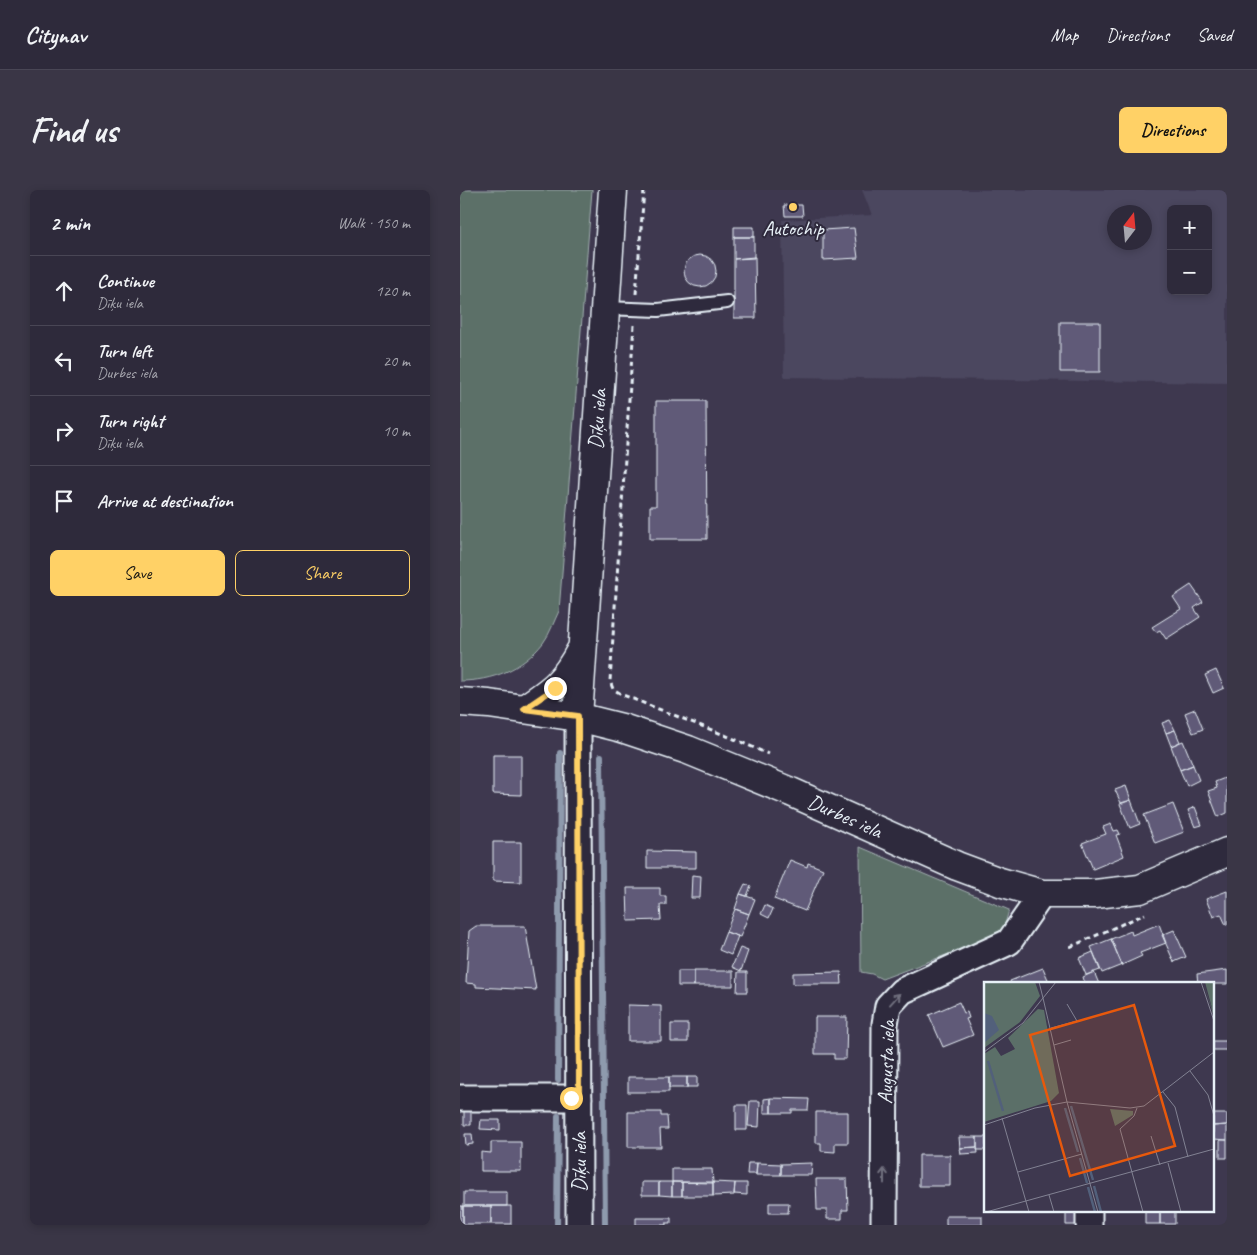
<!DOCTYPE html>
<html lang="en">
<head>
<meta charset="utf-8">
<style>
  :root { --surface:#2e2a3b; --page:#3a3646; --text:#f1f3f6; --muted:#a7a7af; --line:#494655; --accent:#ffd166 }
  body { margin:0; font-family:Caveat,sans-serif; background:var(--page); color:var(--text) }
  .controls { position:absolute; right:15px; top:15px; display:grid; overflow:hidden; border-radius:8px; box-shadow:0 2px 8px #0003 }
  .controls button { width:45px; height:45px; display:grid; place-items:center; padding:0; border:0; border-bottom:1px solid var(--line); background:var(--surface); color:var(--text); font:25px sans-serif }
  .compass { position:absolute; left:647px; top:15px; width:45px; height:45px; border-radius:50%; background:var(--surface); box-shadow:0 2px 8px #0003; rotate:16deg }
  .stop { position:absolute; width:15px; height:15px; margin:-11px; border:4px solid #ffd166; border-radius:50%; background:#fff }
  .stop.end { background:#ffd166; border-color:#fff; box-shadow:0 1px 5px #0008 }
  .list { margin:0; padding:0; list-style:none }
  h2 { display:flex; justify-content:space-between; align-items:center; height:65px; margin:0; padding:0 20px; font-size:21px }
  h2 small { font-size:16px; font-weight:400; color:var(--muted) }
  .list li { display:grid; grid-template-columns:32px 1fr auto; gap:15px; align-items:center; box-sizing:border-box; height:70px; padding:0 20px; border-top:1px solid var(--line) }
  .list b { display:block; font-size:19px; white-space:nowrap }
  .list p { margin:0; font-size:16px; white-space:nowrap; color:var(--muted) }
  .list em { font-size:16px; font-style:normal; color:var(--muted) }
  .actions { display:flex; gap:10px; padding:15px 20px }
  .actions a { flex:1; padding:11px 0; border:1px solid var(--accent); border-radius:8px; text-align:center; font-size:18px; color:var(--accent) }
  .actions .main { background:var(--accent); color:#111 }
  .icon { flex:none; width:28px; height:28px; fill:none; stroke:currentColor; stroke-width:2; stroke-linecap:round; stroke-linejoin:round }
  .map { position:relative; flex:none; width:767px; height:1035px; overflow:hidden; border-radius:8px }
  header { display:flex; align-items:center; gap:30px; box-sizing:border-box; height:70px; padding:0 25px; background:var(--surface); border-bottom:1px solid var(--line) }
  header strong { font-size:24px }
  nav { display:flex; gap:28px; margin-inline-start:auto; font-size:18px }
  .intro { display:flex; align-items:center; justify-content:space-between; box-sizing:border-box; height:120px; padding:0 30px }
  h1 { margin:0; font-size:35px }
  .button { padding:12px 22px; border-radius:8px; background:var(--accent); color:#111; font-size:18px; font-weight:700 }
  main { display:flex; gap:30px; padding:0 30px }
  aside { flex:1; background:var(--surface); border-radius:8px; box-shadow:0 2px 8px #0003 }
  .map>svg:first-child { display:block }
  .built { fill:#4b465e; fill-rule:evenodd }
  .green { fill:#5b6f68; stroke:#a2b0b0 }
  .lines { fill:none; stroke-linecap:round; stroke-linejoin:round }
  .stream { stroke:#8e9aad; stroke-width:6 }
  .building { fill:#615a78; stroke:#e8f1f8 }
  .lane-casing { stroke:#e8f1f8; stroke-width:16 }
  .street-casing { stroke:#e8f1f8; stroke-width:29 }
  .secondary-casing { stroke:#e8f1f8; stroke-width:31 }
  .primary-casing { stroke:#e8f1f8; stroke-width:31 }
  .path { stroke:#e8f1f8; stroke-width:3; stroke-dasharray:5 4; stroke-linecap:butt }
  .lane { stroke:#2f2a3d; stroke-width:12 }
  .street { stroke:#2f2a3d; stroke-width:25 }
  .secondary { stroke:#2f2a3d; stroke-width:28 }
  .primary { stroke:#2f2a3d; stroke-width:28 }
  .oneway { stroke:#70707e }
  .route { stroke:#ffd166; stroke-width:6 }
  .poi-dot { fill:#ffd166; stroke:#2f2a3d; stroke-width:2 }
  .labels { text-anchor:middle; stroke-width:4; stroke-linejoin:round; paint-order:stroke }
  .poi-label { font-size:21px; fill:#e8f1f8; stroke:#2f2a3d }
  .street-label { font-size:21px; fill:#e8f1f8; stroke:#2f2a3d }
  .inset-river { fill:none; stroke:#52607b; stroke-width:2.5 }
  .inset-road { fill:none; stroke:#828293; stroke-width:1 }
  .view { fill:#e8590c; fill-opacity:0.15; stroke:#e8590c; stroke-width:2.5 }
  .inset-edge { fill:none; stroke:#e8f1f8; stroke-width:2.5 }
</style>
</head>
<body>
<header>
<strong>Citynav</strong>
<nav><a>Map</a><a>Directions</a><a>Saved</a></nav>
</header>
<div class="intro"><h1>Find us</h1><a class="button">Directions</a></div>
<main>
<aside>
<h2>2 min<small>Walk · 150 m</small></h2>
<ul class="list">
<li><svg class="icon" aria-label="ahead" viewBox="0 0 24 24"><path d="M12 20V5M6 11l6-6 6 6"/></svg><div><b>Continue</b><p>Dīķu iela</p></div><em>120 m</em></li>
<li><svg class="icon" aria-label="left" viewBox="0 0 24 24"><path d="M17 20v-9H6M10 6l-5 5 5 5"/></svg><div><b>Turn left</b><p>Durbes iela</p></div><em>20 m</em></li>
<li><svg class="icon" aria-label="right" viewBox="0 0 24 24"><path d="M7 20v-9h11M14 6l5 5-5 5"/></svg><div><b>Turn right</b><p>Dīķu iela</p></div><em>10 m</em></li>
<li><svg class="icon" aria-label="arrive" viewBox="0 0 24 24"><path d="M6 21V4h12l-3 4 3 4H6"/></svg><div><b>Arrive at destination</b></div></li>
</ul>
<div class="actions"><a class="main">Save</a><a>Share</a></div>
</aside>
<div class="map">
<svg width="767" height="1035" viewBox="0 0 767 1035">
  <rect width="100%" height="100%" fill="#3e384f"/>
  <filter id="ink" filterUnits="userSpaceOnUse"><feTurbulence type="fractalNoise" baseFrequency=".02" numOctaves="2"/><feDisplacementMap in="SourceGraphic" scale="10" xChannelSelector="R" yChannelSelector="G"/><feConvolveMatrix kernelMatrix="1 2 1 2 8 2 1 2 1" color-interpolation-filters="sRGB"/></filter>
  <g filter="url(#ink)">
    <path class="built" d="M402 0H767V193L324 187 322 30 412 25ZM711 19H748V101H711ZM654 22H684V52H654Z"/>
    <path class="green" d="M0 0H132L99 421C94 431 90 444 83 453 63 479 32 491 0 491Z
      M400 657 549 720 543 741 531 748 422 789 412 784 401 782Z"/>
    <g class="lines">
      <path class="stream" d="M141 566 145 1035
        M98 890 100 563
        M97 1035 98 926"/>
    </g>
    <path class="building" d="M324 15H342L343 26H325Z
      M274 37H294V47H274Z
      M394 38 398 68 363 70V40Z
      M274 47H294V68L274 69Z
      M224 81a16 16 0 1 1 32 0a16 16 0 1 1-32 0Z
      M294 67H295L296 128H274V69Z
      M600 132H640V182H600Z
      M196 211H246L247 349H190V316H196Z
      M731 395 743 412 734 418 740 427 706 449 700 440 696 442 692 437 721 419 713 407Z
      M756 480 764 498 753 503 745 485Z
      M735 519 743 539 733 543 725 523Z
      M710 530 715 540 706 543 702 533Z
      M715 540 720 552 711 556 706 543Z
      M723 551 733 575 720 580 711 556Z
      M33 565H61V605L33 604Z
      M733 575 739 590 727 596 720 580Z
      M765 588 767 593V623L758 627 748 601 757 598 755 592Z
      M666 596 671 610 661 613 655 600Z
      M671 610 680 634 670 638 660 614Z
      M713 614 724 642 695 653 684 625Z
      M735 617 742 635 735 637 728 620Z
      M651 634 654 641 658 640 660 644 656 645 664 666 633 679 622 653 646 644 643 637Z
      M33 652H61V692L33 691Z
      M187 661 236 662V678H187Z
      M330 670 347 677 348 673 363 679 345 721 314 709Z
      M232 685 241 686 240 708H231Z
      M285 694 291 696 287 706 280 704Z
      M167 698H200V706H206V715H200L201 730 168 731Z
      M767 701V735H766L761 724 753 727 746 709Z
      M280 704 295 709 289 724 275 719Z
      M305 715 313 719 309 728 301 724Z
      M275 719 289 724 280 747 266 742Z
      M699 734 706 753 680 763 682 766 662 775 651 749 671 741 672 745Z
      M16 736H65L76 800 16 797V794L6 793 9 741Z
      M714 740 726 767 714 772 702 745Z
      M266 742 278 746 271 765 259 760Z
      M651 749 662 775 642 783 631 757Z
      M280 758 288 761 281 781 272 777Z
      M633 762 640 780 626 785 619 768Z
      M583 778 590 794H551L550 791Z
      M767 780V794H738L737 784Z
      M218 781H234V796H218Z
      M234 781H273V796H234Z
      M278 782H287V802H277Z
      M381 782 382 794H333V783Z
      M634 782 639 794H625L623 787Z
      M499 812 504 823 507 822 509 828 506 829 513 845 483 857 469 825Z
      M168 815 201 816V851H168Z
      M355 827H387L386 869H374V864H355Z
      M211 834H228V852H211Z
      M753 851H767V860H753Z
      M168 887H209V902H168Z
      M209 887H227V898H209Z
      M227 887H237V897H227Z
      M311 908V923H304V909Z
      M311 908 349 909 348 920H332V923H311Z
      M290 911H300L299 937 288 936Z
      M276 915H287V940H276Z
      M4 921H11V935H4Z
      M168 922H201V926H207L208 939H200L201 957H168Z
      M356 922H388V953H375V962L361 961V953H356Z
      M753 924H767V935L753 936Z
      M21 930H40V940L20 939Z
      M767 935V950L753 949V936Z
      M5 944H12L13 954 6 955Z
      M499 947H517V957L500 958Z
      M517 947H526V960H517Z
      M760 950H767V968H760Z
      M31 952H61V981H21V962L31 963Z
      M517 957 518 963 501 964 500 958Z
      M459 965H490V996H459Z
      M288 973H297L296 984H287Z
      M297 973 321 974V985H296Z
      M352 973 351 985H321V974Z
      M212 979H252L253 993 212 992Z
      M356 989H387L388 1020H382V1029H367V1020H357Z
      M182 992H199V1005H182Z
      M199 992H212V1006L199 1005Z
      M212 992H222V1006H212Z
      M222 992H253V1006H222Z
      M253 992 275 993 274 1005 253 1006Z
      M275 993H287V1005L274 1004Z
      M4 1002H47V1016H4Z
      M309 1013H329L328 1023H309Z
      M0 1016H3V1035H0Z
      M3 1016H31V1034H3Z
      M31 1016H51V1034H31Z
      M606 1021H619V1035H606Z
      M685 1021H700V1034H685Z
      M700 1021H715V1034H700Z
      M486 1026H522V1035H486Z
      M176 1028H211V1033H206V1035H176Z"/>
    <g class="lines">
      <g class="lane-casing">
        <path id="lane" d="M145 118 198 120 267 112"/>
      </g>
      <g class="street-casing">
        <path id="street" d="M118 527 119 1035
          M0 908H119
          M629 1021V1035
          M424 1035 425 834 428 816 442 801 549 752 582 704"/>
      </g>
      <g class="secondary-casing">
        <path id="secondary" d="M64 519C94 499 104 492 121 460
          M118 527 153 0"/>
      </g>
      <g class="primary-casing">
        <path id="primary" d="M0 512 29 514 118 527 162 538 228 560 331 602 497 676 540 692 582 704H635L680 699 767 662"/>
      </g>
      <path class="path" d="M176 104 184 0
        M174 135 150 491 153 499 163 505 272 548 308 564
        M610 757 685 724"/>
      <use href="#lane" class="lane"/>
      <use href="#street" class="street"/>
      <use href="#secondary" class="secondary"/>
      <use href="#primary" class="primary"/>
    </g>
    <defs><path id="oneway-shaft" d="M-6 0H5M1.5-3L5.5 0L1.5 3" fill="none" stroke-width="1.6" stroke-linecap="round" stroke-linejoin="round" transform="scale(1.25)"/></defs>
    <g class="oneway">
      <use href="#oneway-shaft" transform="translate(435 809) rotate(-48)"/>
      <use href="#oneway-shaft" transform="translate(424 986) rotate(-90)"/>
    </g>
  </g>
  <g class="lines" filter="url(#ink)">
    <path class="route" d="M95 498 64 519 118 526 119 908H111"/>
  </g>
  <circle class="poi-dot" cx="333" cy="17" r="5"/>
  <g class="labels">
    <g class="poi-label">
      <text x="333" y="45">Autochip</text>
    </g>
    <g class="street-label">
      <text transform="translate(137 229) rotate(-86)" y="7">Dīķu iela</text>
      <text transform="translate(385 626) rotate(24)" y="7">Durbes iela</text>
      <text transform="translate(426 872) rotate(-88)" y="7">Augusta iela</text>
      <text transform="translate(119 972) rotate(-90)" y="7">Dīķu iela</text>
    </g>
  </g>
  <g transform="translate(524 792)">
    <rect width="230" height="230" fill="#3e384f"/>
    <path d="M0 0H51L56 14 36 40 0 66ZM219 0 229 30 221 0H230V35ZM54 27 60 28 75 111 67 119 0 140V72L11 65 17 74 31 67 24 56ZM126 127 149 129V133L131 144Z" fill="#5b6f68"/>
    <path d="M0 31 8 34 15 48 0 61Z" fill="#52607b"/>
    <path class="inset-river" d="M4 79 19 129M87 124 109 198M81 126 94 170M96 176 103 201M110 204 117 230M104 205 111 230"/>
    <path class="inset-road" d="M72 0 59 16 83 120M217 0 230 39M67 46 93 39 83 22M70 63 87 58M0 70 39 41 59 16 55 0M206 89 224 113 230 134M179 110 191 125 204 175M83 120 114 230M153 126 150 134 136 147 159 230M18 136 45 230M0 143 51 126 83 120 146 126 160 124 230 70M167 154 176 183M184 181 197 230M34 190 98 172M65 213 70 230M2 230 230 167"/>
    <path class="view" d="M150 23 191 164 86 194 46 53Z"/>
    <rect width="230" height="230" class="inset-edge"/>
  </g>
</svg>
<div class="controls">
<button>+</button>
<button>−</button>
</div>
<svg class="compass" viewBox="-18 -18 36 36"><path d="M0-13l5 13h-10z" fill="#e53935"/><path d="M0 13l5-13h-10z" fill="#a7a7af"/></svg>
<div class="stop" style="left:111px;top:908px"></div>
<div class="stop end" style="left:95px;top:498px"></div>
</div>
</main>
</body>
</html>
